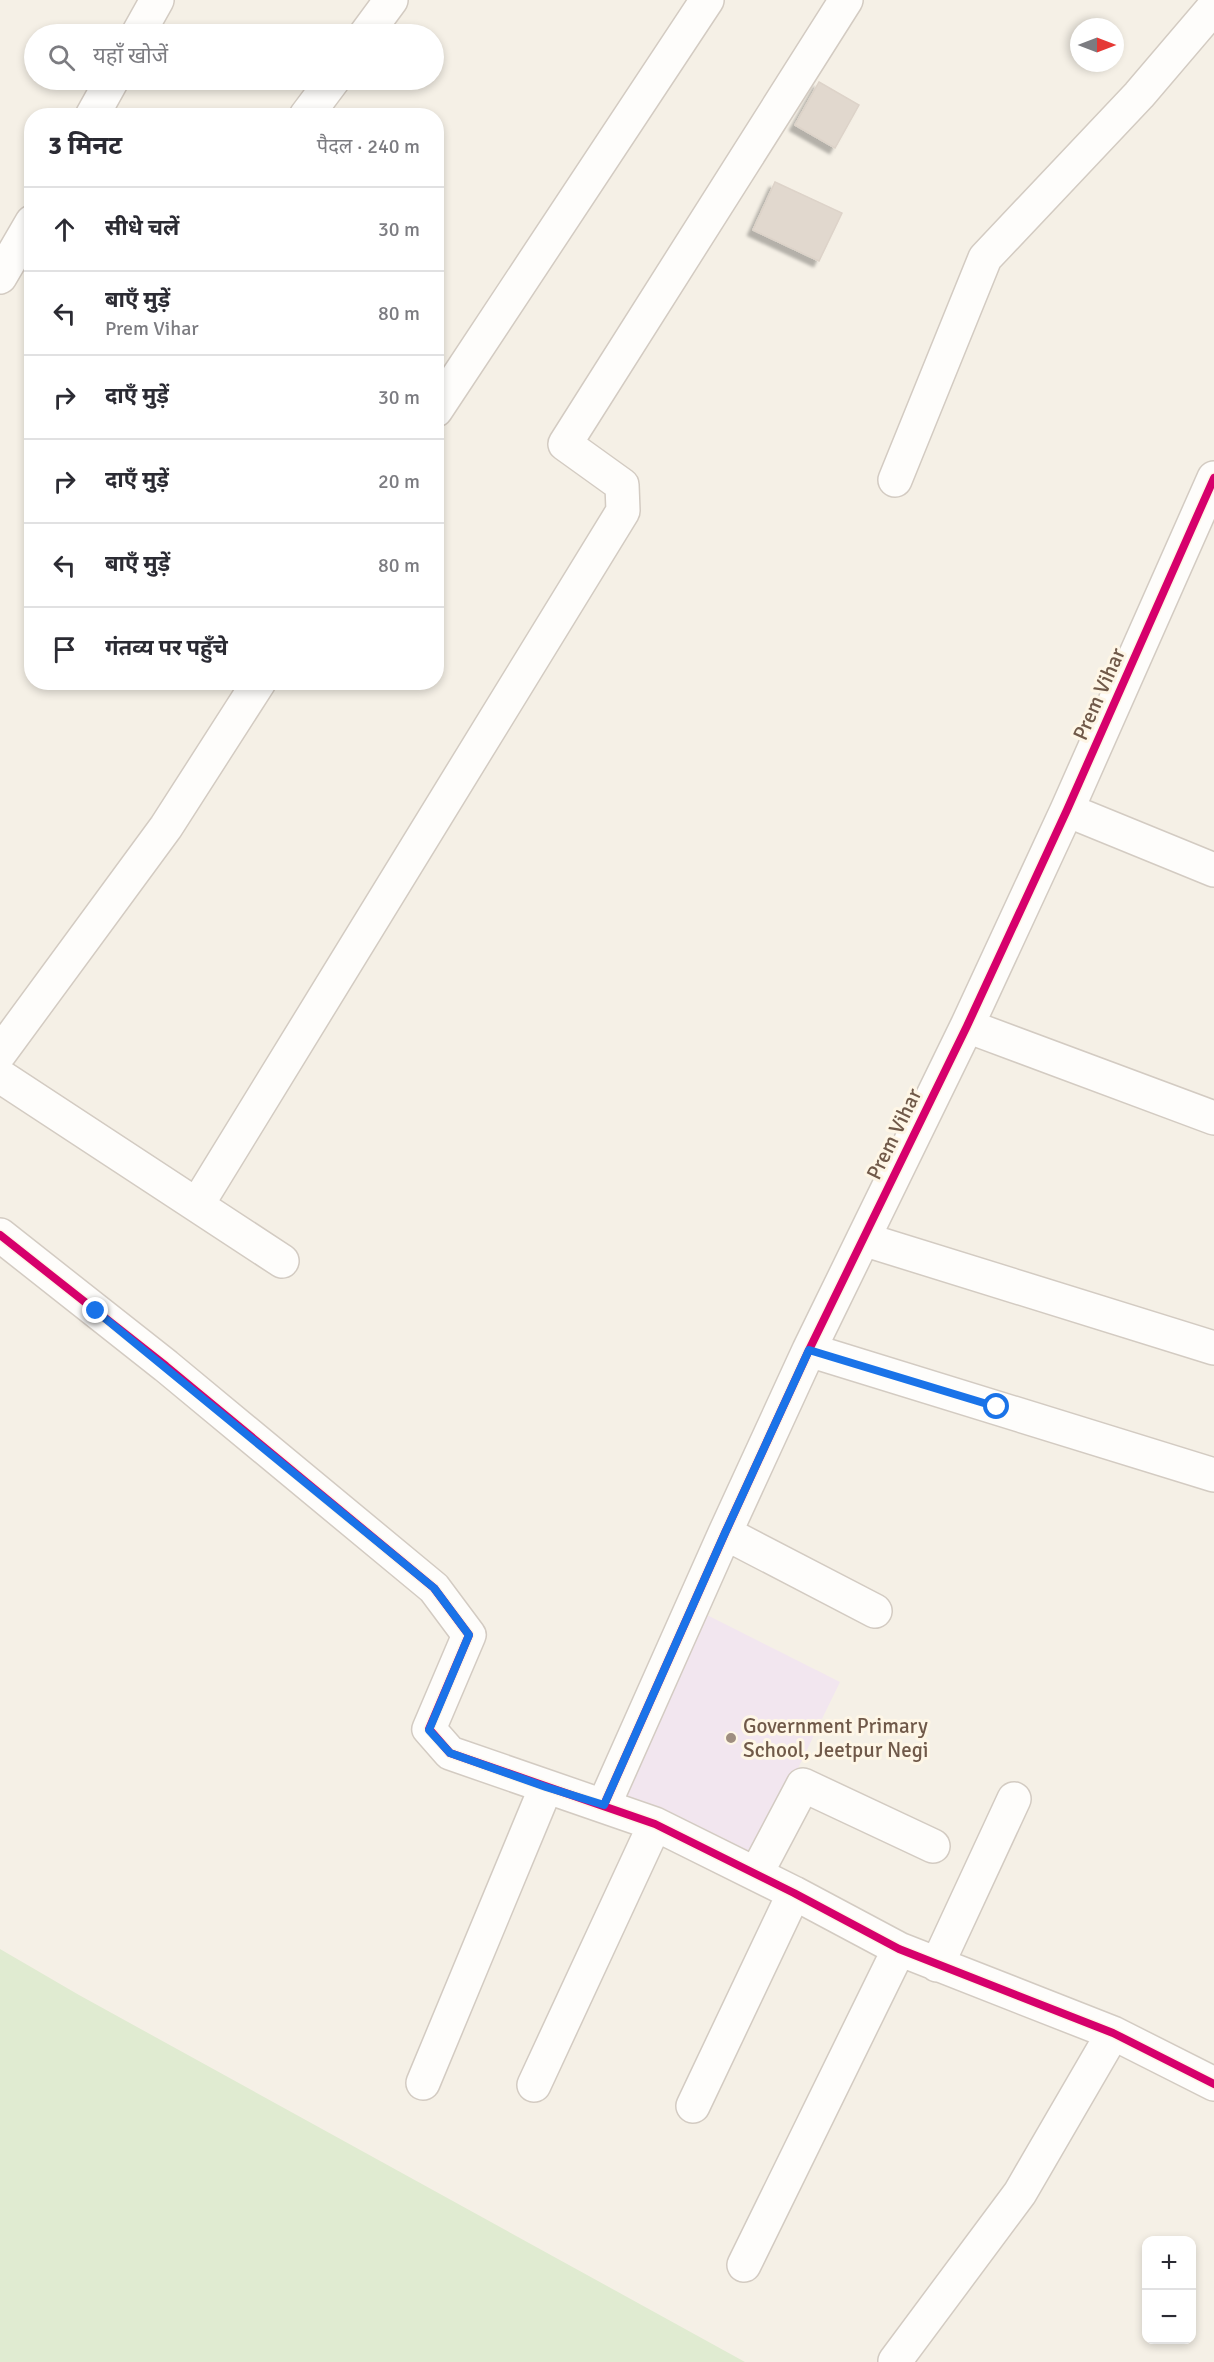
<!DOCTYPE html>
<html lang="hi">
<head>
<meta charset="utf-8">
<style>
  :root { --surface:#fff; --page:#f7f7f7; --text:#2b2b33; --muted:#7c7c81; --line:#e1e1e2 }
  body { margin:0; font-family:Signika,"Noto Sans Devanagari",sans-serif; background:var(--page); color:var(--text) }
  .controls { position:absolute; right:18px; bottom:18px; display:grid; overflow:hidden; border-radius:12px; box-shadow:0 3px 9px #0003 }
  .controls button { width:54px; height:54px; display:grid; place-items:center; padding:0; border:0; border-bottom:2px solid var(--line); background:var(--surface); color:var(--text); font:30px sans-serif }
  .compass { position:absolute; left:1070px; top:18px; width:54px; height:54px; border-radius:50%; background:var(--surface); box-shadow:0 3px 9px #0003; rotate:90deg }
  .stop { position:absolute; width:18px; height:18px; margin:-14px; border:4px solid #1a73e8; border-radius:50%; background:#fff }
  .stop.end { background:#1a73e8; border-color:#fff; box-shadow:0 2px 6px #0008 }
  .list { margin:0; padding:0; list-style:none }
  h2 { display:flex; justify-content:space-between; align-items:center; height:78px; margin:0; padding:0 24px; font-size:26px }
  h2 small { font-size:20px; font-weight:400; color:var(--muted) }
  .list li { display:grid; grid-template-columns:39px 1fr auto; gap:18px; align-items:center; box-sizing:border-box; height:84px; padding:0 24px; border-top:2px solid var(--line) }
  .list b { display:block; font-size:22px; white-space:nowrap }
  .list p { margin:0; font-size:20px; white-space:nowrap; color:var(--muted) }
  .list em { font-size:20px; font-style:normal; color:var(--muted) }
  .icon { flex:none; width:33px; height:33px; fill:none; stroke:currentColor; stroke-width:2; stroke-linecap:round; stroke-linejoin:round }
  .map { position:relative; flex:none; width:1214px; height:2362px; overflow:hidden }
  .search { position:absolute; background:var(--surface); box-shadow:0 3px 9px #0003; left:24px; top:24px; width:420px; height:66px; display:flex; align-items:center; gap:15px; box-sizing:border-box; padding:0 21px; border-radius:33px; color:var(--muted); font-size:22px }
  .panel { position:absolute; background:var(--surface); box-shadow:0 3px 9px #0003; left:24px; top:108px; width:420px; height:582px; border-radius:24px }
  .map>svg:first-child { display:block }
  .education { fill:#f2e6ef }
  .green { fill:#e0ebd1 }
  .building { fill:#e1d8ce; stroke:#ddd3c9; stroke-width:1.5; filter:url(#shadow) }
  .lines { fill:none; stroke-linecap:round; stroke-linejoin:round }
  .minor-casing { stroke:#d3cbc2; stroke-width:36 }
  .minor { stroke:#fefdfb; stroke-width:33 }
  .cycleway-casing { stroke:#fef6e6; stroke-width:11 }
  .cycleway { stroke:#d6006c; stroke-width:8 }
  .route { stroke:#1a73e8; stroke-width:8 }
  .poi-dot { fill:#9f8e80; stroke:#fef6e6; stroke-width:2 }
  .labels { text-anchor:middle; stroke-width:6; stroke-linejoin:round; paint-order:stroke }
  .street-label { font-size:21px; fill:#705949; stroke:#fef6e6 }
  .poi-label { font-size:21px; fill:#705949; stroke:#fef6e6; text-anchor:start }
</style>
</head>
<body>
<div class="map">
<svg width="1214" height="2362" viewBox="0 0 1214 2362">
  <defs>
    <filter id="shadow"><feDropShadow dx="-5.5" dy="5.5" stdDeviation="1.5" flood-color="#0004"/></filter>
  </defs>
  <rect width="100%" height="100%" fill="#f5f0e6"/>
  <path class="education" d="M701 1612 840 1682 752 1863 625 1794Z"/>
  <path class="green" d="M0 1949 79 1995 745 2362H0Z"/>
  <path class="building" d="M819 82 859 105 835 148 795 125Z
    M775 182 842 213 819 261 753 230Z"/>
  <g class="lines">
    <g class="minor-casing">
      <path id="minor" d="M138 34 157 0
        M366 34 391 0
        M92 116 112 80
        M306 116 333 80
        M0 277 32 222
        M436 410 707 0
        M895 480 985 258 1139 95 1214 7
        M1067 810 1214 870
        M967 1026 1214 1118
        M0 1053 166 827 259 682
        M0 1076 282 1261
        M197 1205 623 511 622 485 565 444 846 0
        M0 1235 166 1366 434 1588 469 1635 429 1729 450 1753 655 1824 794 1893 899 1949 1113 2033 1214 2084
        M863 1239 1214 1348
        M809 1350 1214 1475
        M725 1533 875 1611
        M604 1805 725 1533 809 1350 967 1026 1067 810 1214 478
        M756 1874 803 1785 933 1846
        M937 1965 1014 1799
        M423 2083 546 1787
        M534 2085 655 1824
        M693 2106 794 1893
        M744 2265 899 1949
        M895 2361 1020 2193 1113 2033"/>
    </g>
    <use href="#minor" class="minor"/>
    <g class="cycleway-casing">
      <path id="cycleway" d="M0 1235 166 1366 434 1588 469 1635 429 1729 450 1753 655 1824 794 1893 899 1949 1113 2033 1214 2084
        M604 1805 725 1533 809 1350 967 1026 1067 810 1214 478"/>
    </g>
    <use href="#cycleway" class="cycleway"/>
  </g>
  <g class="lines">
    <path class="route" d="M96 1311 434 1588 469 1635 429 1730 450 1753 546 1787 604 1805 725 1533 809 1350 997 1407"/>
  </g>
  <circle class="poi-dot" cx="731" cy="1738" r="6"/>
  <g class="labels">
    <g class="street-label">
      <text transform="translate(1099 694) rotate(-66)" y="7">Prem Vihar</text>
      <text transform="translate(894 1134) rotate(-64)" y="7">Prem Vihar</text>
    </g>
    <g class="poi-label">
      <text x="743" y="1733">Government Primary<tspan x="743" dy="24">School, Jeetpur Negi</tspan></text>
    </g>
  </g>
</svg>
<div class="controls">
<button>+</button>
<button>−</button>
</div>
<svg class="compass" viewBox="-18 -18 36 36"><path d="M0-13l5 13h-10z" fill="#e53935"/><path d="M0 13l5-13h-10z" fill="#7c7c81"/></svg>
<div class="stop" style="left:997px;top:1407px"></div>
<div class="stop end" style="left:96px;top:1311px"></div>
<div class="search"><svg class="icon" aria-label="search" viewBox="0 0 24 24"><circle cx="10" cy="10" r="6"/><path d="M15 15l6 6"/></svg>यहाँ खोजें</div>
<section class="panel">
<h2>3 मिनट<small>पैदल · 240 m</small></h2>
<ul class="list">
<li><svg class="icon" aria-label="ahead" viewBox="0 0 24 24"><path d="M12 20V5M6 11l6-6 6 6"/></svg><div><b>सीधे चलें</b></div><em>30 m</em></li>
<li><svg class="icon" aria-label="left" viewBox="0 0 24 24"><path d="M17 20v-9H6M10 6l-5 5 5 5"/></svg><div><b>बाएँ मुड़ें</b><p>Prem Vihar</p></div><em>80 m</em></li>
<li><svg class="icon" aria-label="right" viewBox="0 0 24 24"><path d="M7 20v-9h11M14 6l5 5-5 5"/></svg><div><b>दाएँ मुड़ें</b></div><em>30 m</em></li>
<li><svg class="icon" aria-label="right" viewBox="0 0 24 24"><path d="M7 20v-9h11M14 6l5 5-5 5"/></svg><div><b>दाएँ मुड़ें</b></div><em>20 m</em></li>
<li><svg class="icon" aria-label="left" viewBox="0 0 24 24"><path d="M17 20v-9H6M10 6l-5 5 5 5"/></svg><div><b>बाएँ मुड़ें</b></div><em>80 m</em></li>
<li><svg class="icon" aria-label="arrive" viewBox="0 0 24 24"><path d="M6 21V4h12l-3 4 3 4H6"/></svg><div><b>गंतव्य पर पहुँचे</b></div></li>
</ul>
</section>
</div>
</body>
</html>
